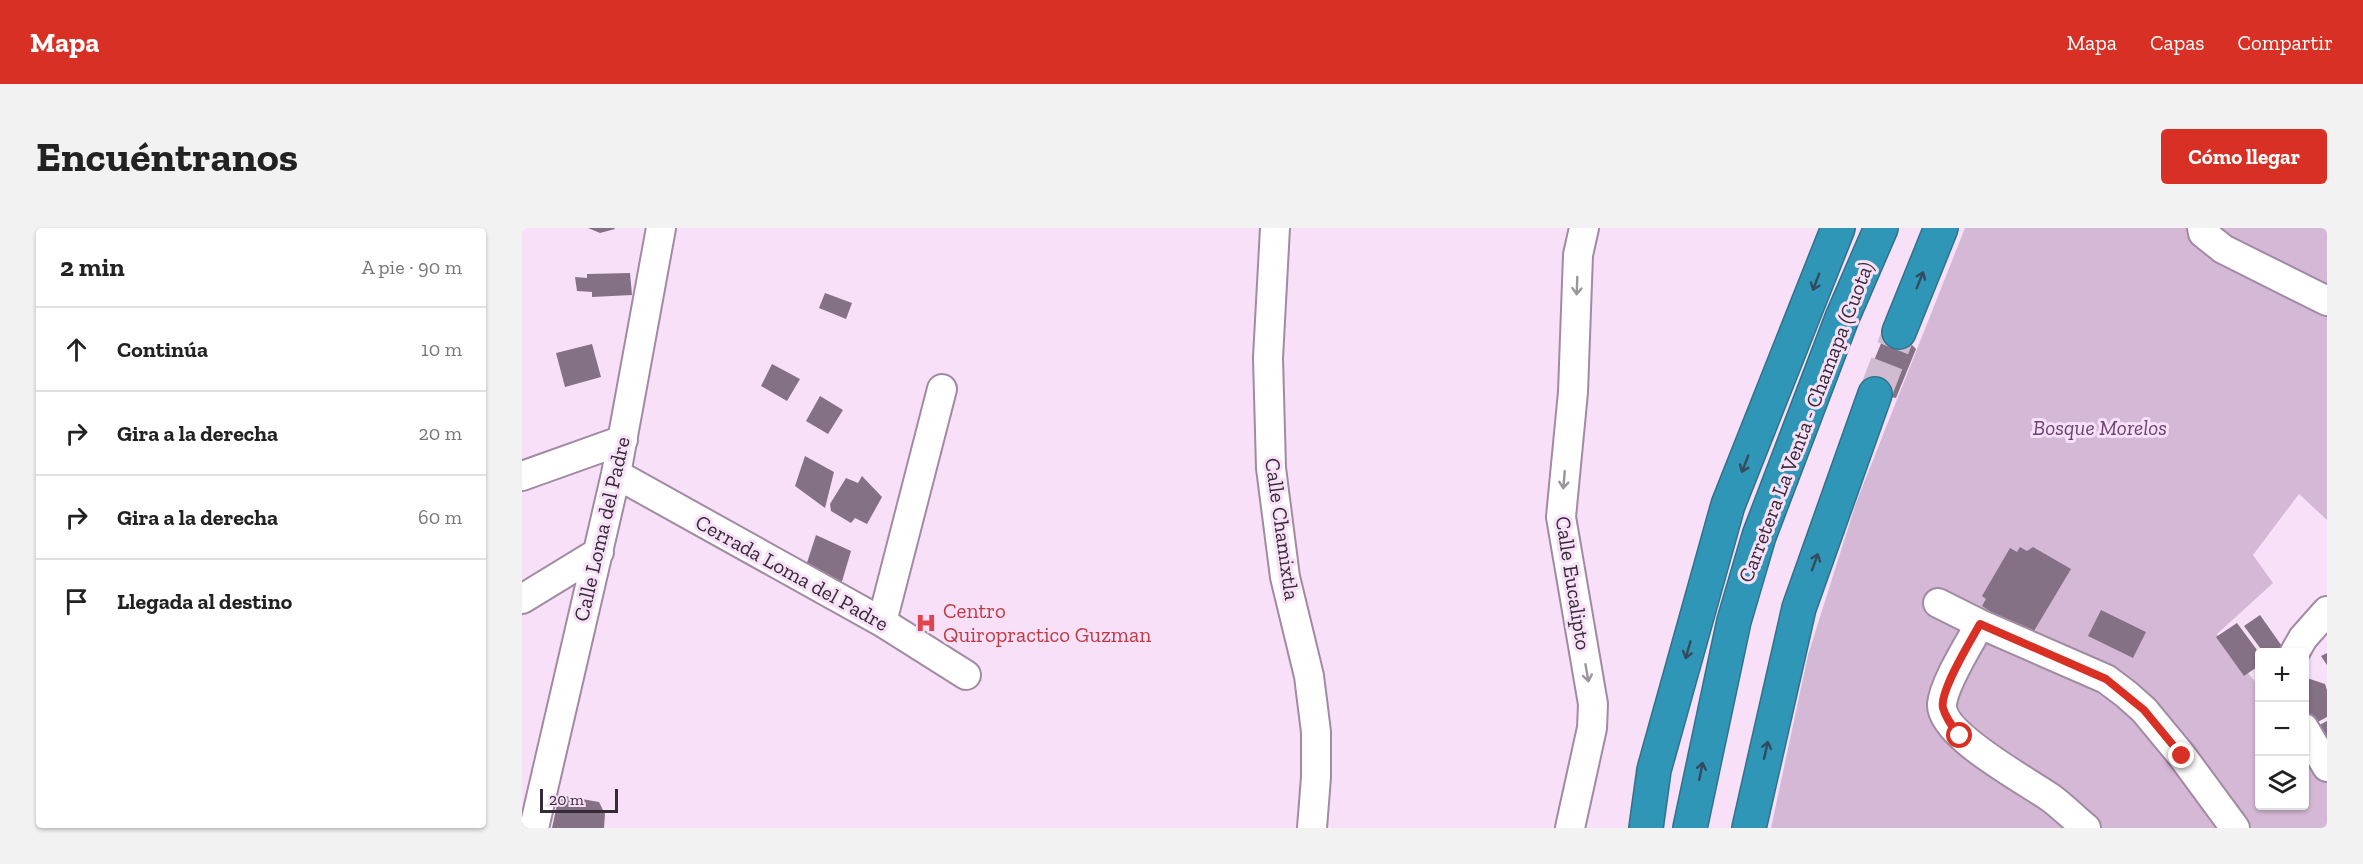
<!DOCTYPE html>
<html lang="es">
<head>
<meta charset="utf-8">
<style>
  :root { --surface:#fff; --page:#f2f2f2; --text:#222; --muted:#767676; --line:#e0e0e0; --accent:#d93025 }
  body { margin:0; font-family:"Zilla Slab",serif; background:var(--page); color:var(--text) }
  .controls { position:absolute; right:18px; bottom:18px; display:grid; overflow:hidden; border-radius:6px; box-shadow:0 2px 4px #0004 }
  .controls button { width:54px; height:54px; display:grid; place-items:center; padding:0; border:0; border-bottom:2px solid var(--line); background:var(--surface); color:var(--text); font:30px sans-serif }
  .scale { position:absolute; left:18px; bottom:15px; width:78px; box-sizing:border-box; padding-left:6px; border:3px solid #342b34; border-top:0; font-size:16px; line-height:21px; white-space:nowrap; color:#342b34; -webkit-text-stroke:4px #f7e0f8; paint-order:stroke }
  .stop { position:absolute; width:18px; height:18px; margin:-14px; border:4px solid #d93025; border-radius:50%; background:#fff }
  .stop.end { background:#d93025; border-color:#fff; box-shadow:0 2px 6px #0008 }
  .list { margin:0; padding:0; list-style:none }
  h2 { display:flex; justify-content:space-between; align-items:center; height:78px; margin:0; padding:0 24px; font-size:26px }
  h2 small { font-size:20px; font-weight:400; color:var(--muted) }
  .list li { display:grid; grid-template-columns:39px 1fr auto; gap:18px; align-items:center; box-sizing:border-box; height:84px; padding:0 24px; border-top:2px solid var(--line) }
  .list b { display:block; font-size:22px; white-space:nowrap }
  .list em { font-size:20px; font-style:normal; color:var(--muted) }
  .icon { flex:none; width:33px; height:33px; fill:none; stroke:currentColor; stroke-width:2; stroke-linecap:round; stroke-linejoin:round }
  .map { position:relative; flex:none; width:1805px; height:600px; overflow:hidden; border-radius:6px }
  header { display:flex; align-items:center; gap:36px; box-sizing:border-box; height:84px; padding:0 30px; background:var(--accent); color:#fff }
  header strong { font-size:28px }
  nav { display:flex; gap:33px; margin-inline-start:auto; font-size:21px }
  .intro { display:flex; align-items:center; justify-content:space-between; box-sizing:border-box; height:144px; padding:0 36px }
  h1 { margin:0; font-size:42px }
  .button { padding:15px 27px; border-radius:6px; background:var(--accent); color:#fff; font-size:21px; font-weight:700 }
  main { display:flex; gap:36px; padding:0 36px }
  aside { flex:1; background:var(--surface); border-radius:6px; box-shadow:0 2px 4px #0004 }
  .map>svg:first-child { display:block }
  .green { fill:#d5b8d6 }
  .building { fill:#857186 }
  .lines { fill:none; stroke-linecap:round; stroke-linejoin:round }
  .highway-tunnel { stroke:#d0bcd1; stroke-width:33; stroke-dasharray:33 16; stroke-linecap:butt }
  .minor-casing { stroke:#a18ba2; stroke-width:32 }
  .highway-casing { stroke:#31718a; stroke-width:36 }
  .minor { stroke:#fff; stroke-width:28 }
  .highway { stroke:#3096b8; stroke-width:33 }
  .oneway { stroke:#334b5c }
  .oneway2 { stroke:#9a959a }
  .route { stroke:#d93025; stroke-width:8 }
  .labels { text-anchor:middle; stroke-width:6; stroke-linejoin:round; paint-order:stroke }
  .street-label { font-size:21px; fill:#342b34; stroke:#f7e0f8 }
  .park-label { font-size:21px; font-style:italic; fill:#6c436e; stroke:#f7e0f8 }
  .health-label { font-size:21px; fill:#be3a42; stroke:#f7e0f8; text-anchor:start }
</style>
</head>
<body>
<header>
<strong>Mapa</strong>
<nav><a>Mapa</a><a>Capas</a><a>Compartir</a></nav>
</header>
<div class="intro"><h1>Encuéntranos</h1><a class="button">Cómo llegar</a></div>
<main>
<aside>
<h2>2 min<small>A pie · 90 m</small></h2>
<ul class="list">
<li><svg class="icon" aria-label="ahead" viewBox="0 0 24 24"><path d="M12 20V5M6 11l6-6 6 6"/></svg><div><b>Continúa</b></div><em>10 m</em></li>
<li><svg class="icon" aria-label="right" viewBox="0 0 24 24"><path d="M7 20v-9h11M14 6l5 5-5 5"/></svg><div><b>Gira a la derecha</b></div><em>20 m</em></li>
<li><svg class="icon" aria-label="right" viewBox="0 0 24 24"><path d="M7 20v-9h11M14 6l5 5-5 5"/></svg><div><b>Gira a la derecha</b></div><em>60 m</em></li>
<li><svg class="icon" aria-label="arrive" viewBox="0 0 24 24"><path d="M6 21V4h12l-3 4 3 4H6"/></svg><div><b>Llegada al destino</b></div></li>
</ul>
</aside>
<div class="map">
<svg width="1805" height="600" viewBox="0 0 1805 600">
  <rect width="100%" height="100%" fill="#f7e0f8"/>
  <path class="green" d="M1443 0H1805V292L1777 266 1731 327 1751 355 1695 406 1737 459 1738 578H1782L1783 517 1805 546V600H1249L1286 427 1334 275Z"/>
  <path class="building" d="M66 0H92L93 1 78 5Z
    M108 45 110 67 70 69V64L55 63 53 49 65 50V46Z
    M303 65 330 75 324 91 297 80Z
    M1377 104 1394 121 1374 170 1353 166 1343 154 1363 106Z
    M70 116 79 149 43 159 34 125Z
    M250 136 278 151 265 173 239 158Z
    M298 168 321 182 306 206 284 193Z
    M283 228 312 244 303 280 273 258Z
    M340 248 360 269 345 296 333 290 329 295 309 283 308 276 324 250 336 255Z
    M294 307 329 323 316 367 281 347Z
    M1498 319 1505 323 1511 319 1549 341 1509 408 1467 393 1471 385 1460 378 1464 371 1460 368 1488 320 1495 324Z
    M1579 382 1624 404 1611 430 1566 408Z
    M1738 387 1762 421 1757 424H1741L1722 398Z
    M1715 395 1738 426V437L1722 448 1694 409Z
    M1805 425V437L1799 428Z
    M1782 449 1803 456 1805 462V489L1790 497 1782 484Z
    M1805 493V526L1790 501Z
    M37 567 77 574 83 586 82 600H30Z"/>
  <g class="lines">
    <path class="highway-tunnel" d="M1353 166 1377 104"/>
    <g class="minor-casing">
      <path id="minor" d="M753 0 746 130 749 240 763 349 787 448 794 504V549L790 600
        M1680 0 1681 5 1701 21 1805 73
        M94 246 360 394 444 447
        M0 248 101 212
        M0 371 77 324
        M1416 375 1458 396 1584 451 1604 466 1622 482 1660 528 1713 600
        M360 394 420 161
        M1458 396C1447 416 1422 455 1420 476 1418 507 1505 553 1529 570 1541 579 1552 590 1564 600
        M1773 424 1781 410 1805 383
        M1782 500 1805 539
        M12 600 94 246 139 0
        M1048 600 1070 500 1071 476 1039 289 1051 164 1056 27 1062 0"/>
    </g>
    <g class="highway-casing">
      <path id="highway" d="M1377 104 1419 0
        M1124 600 1132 542 1206 277 1316 0
        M1168 600 1212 393 1237 308 1320 90 1359 0
        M1227 600 1277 380 1353 166"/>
    </g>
    <use href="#minor" class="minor"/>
    <use href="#highway" class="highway"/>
  </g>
  <defs><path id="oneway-shaft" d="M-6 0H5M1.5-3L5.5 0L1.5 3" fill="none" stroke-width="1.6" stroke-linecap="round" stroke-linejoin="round" transform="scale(1.5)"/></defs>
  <g class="oneway">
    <use href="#oneway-shaft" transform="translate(1398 52) rotate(-68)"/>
    <use href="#oneway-shaft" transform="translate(1294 54) rotate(111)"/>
    <use href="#oneway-shaft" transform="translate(1223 236) rotate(111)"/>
    <use href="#oneway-shaft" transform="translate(1293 334) rotate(-70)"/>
    <use href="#oneway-shaft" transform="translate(1166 422) rotate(106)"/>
    <use href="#oneway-shaft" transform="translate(1244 522) rotate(-77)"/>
    <use href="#oneway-shaft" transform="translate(1179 543) rotate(-79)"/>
  </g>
  <g class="oneway2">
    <use href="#oneway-shaft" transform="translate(1055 58) rotate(92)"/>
    <use href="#oneway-shaft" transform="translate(1042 252) rotate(95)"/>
    <use href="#oneway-shaft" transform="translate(1065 445) rotate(80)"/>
  </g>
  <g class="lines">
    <path class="route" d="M1438 508C1431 499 1424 491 1421 480 1417 464 1449 412 1458 396L1584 451 1622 482 1660 528"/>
  </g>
  <defs>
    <g id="hospital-bare" transform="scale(1.62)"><path d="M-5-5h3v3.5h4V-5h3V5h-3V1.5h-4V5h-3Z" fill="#e0444e" stroke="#f7e0f8" stroke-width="2.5" paint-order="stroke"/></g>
  </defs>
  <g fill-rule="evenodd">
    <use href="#hospital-bare" x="404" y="395"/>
  </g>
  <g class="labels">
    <g class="street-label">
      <text transform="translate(1284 194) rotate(-69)" y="7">Carretera La Venta - Chamapa (Cuota)</text>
      <text transform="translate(80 301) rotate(-77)" y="7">Calle Loma del Padre</text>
      <text transform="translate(760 301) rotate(82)" y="7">Calle Chamixtla</text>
      <text transform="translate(270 345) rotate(29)" y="7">Cerrada Loma del Padre</text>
      <text transform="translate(1051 355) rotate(81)" y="7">Calle Eucalipto</text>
    </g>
    <g class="park-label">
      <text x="1578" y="207">Bosque Morelos</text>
    </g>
    <g class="health-label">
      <text x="421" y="390">Centro<tspan x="421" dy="24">Quiropractico Guzman</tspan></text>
    </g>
  </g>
</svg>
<div class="controls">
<button>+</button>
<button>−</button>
<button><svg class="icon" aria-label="layers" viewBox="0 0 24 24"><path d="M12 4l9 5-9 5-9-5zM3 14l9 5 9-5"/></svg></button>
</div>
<div class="scale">20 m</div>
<div class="stop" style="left:1438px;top:508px"></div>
<div class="stop end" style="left:1660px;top:528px"></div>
</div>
</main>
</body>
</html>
